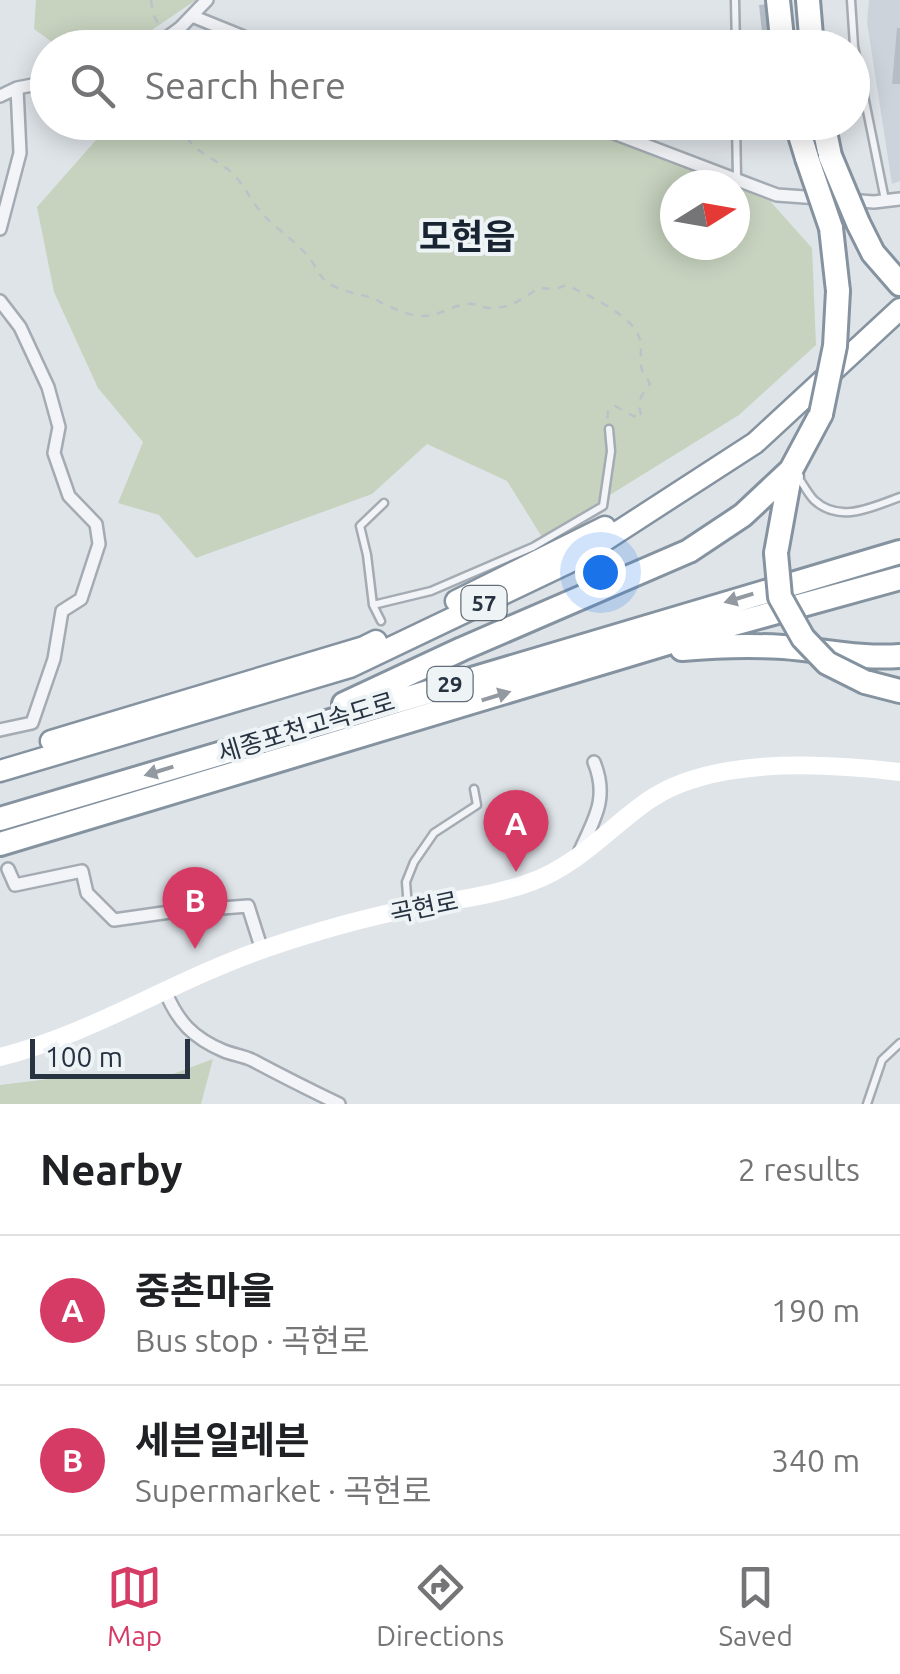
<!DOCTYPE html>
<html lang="en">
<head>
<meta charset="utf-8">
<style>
  :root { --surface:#fff; --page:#f6f6f6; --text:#202124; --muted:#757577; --line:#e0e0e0; --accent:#d63b65 }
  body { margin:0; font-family:Ubuntu,"Noto Sans KR",sans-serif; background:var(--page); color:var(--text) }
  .compass { position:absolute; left:660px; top:170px; width:90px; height:90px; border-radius:50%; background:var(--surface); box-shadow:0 5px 25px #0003; rotate:79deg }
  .scale { position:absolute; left:30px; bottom:25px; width:160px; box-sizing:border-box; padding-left:10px; border:5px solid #273341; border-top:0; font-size:28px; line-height:35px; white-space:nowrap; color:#273341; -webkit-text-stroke:8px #eef3f6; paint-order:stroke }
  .you { position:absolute; left:600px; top:572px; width:35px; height:35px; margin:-25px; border:8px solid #fff; border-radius:50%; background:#1a73e8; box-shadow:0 0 0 15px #1a73e833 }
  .badge { display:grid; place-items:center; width:65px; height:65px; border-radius:50%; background:var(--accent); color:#fff; font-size:32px; font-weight:700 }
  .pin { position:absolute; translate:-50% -82px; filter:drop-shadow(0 2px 5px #0008) }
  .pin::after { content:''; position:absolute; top:52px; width:35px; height:30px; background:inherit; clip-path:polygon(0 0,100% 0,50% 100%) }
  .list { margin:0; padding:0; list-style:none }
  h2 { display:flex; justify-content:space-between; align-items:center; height:130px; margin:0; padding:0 40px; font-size:42px }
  h2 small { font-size:32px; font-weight:400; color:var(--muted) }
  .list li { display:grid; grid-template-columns:65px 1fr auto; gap:30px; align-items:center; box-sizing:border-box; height:150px; padding:0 40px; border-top:2px solid var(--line) }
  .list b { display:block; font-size:38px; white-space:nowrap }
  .list p { margin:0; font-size:32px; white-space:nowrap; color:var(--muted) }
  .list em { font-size:32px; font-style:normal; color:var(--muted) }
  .icon { flex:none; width:55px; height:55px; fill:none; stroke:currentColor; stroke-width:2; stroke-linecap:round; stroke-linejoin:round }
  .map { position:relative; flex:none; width:900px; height:1104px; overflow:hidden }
  .search { position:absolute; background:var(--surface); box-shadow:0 5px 25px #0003; left:30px; right:30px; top:30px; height:110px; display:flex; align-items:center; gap:25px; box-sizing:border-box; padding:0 35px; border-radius:55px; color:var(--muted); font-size:38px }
  .sheet { height:430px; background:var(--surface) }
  nav { display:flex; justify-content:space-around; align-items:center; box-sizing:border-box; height:140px; border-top:2px solid var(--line); background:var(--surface); font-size:28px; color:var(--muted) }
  nav a { display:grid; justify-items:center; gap:5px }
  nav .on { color:var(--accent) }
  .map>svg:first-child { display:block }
  .built { fill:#ccd3db }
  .green { fill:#c7d3bf }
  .building { fill:#b5bec6 }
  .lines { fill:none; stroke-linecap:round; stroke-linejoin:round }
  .service-casing { stroke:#a4abb3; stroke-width:11 }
  .minor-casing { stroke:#a4abb3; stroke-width:16 }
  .trunk-casing { stroke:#8593a0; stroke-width:25 }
  .motorway-casing { stroke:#8593a0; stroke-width:28 }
  .path { stroke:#bdc2c8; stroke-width:2.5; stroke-dasharray:8 8; stroke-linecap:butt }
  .service { stroke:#f2f4f7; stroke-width:6 }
  .minor { stroke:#f2f4f7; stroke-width:11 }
  .secondary { stroke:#fff; stroke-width:18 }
  .trunk { stroke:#fff; stroke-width:20 }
  .motorway { stroke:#fff; stroke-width:22 }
  .motorway-bridge-casing { stroke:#8593a0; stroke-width:28; stroke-linecap:butt }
  .motorway-bridge { stroke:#fff; stroke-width:22 }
  .oneway { fill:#9399a0 }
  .labels { text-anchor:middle; stroke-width:8; stroke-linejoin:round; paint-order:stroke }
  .shield { fill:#eef3f6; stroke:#636d77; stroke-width:2.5 }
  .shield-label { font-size:22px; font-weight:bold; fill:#273341 }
  .street-label { font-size:25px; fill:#273341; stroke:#eef3f6 }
  .district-label { font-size:35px; font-weight:bold; fill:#192432; stroke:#eef3f6 }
</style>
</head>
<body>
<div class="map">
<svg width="900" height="1104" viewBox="0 0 900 1104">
  <rect width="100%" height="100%" fill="#dfe4e9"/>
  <path class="built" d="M869 0H900V181L892 184 867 22Z"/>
  <path class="green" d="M36 0H196L127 47H59L34 29Z
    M409 33 430 47 187 48 210 36Z
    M111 123H565L660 155 732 185H675V245H735V186L770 201 812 248 816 345 739 415 542 537 507 481 427 444 372 494 196 558 159 515 118 503 143 442 98 388 54 292 37 207Z
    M213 1059 201 1104H0V1085L65 1077H165Z"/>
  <path class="building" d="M785 2 789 29 762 32 759 5Z
    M897 28H900V84H892Z"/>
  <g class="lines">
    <g class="service-casing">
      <path id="service" d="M735 0 736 48
        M851 0 854 46 885 200
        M736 122 737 178
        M800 476V480C804 486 809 495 814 500 840 524 872 507 900 497
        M373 605 367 555 360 526 384 503
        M381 621 373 605 431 591 533 547 603 506 611 451 609 429
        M408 908 406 882 414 862 434 833 477 805 474 789
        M867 1104 882 1060 900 1043"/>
    </g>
    <g class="minor-casing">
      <path id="minor" d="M192 16 256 42 284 48
        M153 48 180 28 207 0
        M0 96 17 88 48 82
        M585 122 777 195 874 202 900 199
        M0 229 20 153 17 88
        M0 301 20 327 48 387 59 427 54 453 69 496 96 524 99 544 81 599 62 611 54 659 32 723 0 730
        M579 853C594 819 609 799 594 762
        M8 869 15 885 82 871 87 893 114 920 170 912 248 906 262 950
        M165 991C178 1022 193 1038 224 1051 234 1055 245 1056 254 1061 282 1076 310 1090 339 1104"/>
    </g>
    <g class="trunk-casing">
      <path id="trunk" d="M456 601 605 527
        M51 741 364 647 376 641
        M0 771 350 667 576 559 755 443 900 309"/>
    </g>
    <g class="motorway-casing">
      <path id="motorway" d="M778 0 783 48
        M808 0 812 48
        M796 122 807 158
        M823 122 830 156
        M858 223 873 253 900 284
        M831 228 838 291
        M776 553 791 470
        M682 649C716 646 750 645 783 647 822 650 861 659 900 656
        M865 682 900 691
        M344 704 462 649 689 551 743 515 791 470 821 414
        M0 819 900 552
        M0 844 701 633 900 578"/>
    </g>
    <path class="path" d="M151 0 153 14 161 29
      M184 122C180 149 220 159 234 175 245 186 251 201 261 212 276 230 297 241 311 260 317 269 320 278 330 284 345 294 365 293 380 302 393 308 408 316 424 316 439 316 453 305 468 304 476 303 483 308 490 308 510 309 523 298 539 288L556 289 566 285C586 294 632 315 639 337 643 347 639 359 642 370 644 375 648 379 650 384 641 395 636 402 642 417L633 416 615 406 608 411 607 423"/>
    <use href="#service" class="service"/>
    <use href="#minor" class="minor"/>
    <path class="secondary" d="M0 1057C94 1033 176 979 267 948 314 932 363 918 413 908 452 900 493 896 531 882 577 866 610 827 649 800 713 756 826 763 900 772"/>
    <use href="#trunk" class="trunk"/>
    <use href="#motorway" class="motorway"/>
    <g class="motorway-bridge-casing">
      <path id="motorway-bridge" d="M830 156 858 223
        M807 158 831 228
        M821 414 835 346 838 291
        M776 553 780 597 803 638 827 663 865 682"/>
    </g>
    <use href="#motorway-bridge" class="motorway-bridge"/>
  </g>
  <defs><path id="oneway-solid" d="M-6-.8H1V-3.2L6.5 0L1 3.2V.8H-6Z" transform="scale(2.5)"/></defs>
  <g class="oneway">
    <use href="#oneway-solid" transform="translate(739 598) rotate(163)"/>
    <use href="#oneway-solid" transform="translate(496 696) rotate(-17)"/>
    <use href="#oneway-solid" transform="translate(159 771) rotate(163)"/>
  </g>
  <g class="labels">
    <g class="shield">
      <rect x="461.5" y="586" width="45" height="34" rx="8"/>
      <rect x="427.5" y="667" width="45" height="34" rx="8"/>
    </g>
    <g class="shield-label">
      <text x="484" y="611">57</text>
      <text x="450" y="692">29</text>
    </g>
    <g class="street-label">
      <text transform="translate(306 727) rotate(-17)" y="9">세종포천고속도로</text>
      <text transform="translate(424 907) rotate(-12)" y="9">곡현로</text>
    </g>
    <g class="district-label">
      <text x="467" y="249">모현읍</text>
    </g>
  </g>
</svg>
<svg class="compass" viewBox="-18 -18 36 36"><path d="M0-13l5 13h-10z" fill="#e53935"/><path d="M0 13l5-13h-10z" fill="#757577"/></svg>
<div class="scale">100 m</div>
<div class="you"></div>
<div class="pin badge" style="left:516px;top:872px">A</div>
<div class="pin badge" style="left:195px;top:949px">B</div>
<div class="search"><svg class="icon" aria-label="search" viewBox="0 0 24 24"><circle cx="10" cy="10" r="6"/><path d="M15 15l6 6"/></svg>Search here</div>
</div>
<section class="sheet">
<h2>Nearby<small>2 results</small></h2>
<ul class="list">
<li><span class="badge">A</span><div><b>중촌마을</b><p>Bus stop · 곡현로</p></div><em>190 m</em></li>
<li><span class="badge">B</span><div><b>세븐일레븐</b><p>Supermarket · 곡현로</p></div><em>340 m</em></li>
</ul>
</section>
<nav>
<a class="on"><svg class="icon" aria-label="map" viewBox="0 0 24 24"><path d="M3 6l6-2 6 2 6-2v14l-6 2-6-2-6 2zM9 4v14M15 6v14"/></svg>Map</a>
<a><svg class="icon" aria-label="directions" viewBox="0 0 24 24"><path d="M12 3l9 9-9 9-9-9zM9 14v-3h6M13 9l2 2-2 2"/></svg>Directions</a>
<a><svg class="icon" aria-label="saved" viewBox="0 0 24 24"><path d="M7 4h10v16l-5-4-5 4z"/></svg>Saved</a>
</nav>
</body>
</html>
